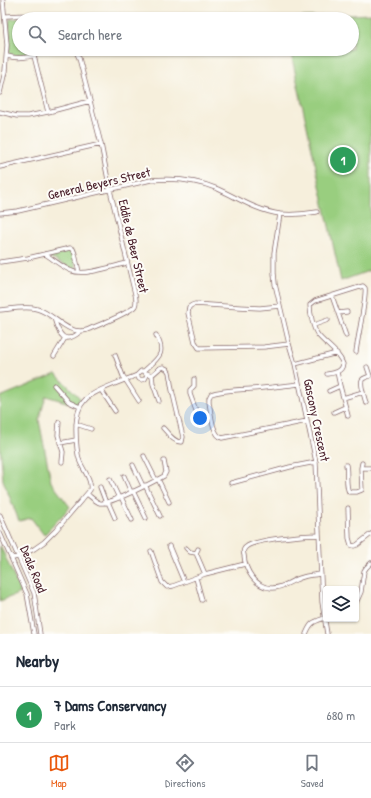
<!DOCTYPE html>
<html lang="en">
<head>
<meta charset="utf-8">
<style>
  :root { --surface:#fff; --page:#f6f6f7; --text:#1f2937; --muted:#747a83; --line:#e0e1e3; --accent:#ea580c }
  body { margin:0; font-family:"Patrick Hand",sans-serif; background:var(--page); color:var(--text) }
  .controls { position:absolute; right:12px; bottom:12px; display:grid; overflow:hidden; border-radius:4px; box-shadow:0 1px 3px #0004 }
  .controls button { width:36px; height:36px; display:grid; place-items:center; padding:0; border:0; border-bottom:1px solid var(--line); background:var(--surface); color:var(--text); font:20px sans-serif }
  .you { position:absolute; left:200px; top:418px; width:14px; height:14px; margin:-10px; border:3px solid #fff; border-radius:50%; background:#1a73e8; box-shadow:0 0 0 6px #1a73e833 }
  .badge { display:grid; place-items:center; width:26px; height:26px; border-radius:50%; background:var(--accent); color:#fff; font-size:13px; font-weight:700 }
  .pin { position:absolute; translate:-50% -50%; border:2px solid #fff; box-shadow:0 1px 4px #0006 }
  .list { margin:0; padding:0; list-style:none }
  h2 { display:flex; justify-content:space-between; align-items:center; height:52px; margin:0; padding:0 16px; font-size:17px }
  h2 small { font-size:13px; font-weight:400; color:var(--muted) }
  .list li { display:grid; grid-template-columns:26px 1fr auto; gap:12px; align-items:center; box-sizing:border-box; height:56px; padding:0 16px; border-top:1px solid var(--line) }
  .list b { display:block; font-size:15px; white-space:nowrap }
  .list p { margin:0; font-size:13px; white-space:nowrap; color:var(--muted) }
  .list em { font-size:13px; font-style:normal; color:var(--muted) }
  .icon { flex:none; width:22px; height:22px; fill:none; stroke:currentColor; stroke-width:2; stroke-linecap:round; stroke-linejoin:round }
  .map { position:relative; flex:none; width:371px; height:634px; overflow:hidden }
  .search { position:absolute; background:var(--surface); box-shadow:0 1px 3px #0004; left:12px; right:12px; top:12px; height:44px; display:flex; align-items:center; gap:10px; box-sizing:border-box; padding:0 14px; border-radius:22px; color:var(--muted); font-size:15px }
  .sheet { height:108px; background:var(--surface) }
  nav { display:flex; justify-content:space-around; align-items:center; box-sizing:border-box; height:56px; border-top:1px solid var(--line); background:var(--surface); font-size:11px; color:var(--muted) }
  nav a { display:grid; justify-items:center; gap:2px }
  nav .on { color:var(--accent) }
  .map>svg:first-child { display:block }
  .green { fill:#99ce7f; stroke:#727655 }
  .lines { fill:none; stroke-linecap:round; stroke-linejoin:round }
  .minor-casing { stroke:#866869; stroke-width:5 }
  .minor { stroke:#fff; stroke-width:3.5 }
  .labels { text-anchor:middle; stroke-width:4; stroke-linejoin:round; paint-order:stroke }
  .street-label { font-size:13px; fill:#4a1f2b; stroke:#fdfcf7 }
</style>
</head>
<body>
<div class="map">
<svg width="371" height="634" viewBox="0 0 371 634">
  <rect width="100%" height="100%" fill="#fdfcf7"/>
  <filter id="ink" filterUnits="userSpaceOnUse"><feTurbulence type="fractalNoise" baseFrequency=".025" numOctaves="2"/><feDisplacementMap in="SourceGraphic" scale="8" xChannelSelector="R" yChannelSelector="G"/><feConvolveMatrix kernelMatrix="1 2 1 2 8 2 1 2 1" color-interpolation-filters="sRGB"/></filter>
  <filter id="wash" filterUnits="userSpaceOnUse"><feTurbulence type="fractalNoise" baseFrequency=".012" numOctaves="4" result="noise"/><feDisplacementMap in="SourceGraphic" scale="16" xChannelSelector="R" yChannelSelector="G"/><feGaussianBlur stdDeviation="0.9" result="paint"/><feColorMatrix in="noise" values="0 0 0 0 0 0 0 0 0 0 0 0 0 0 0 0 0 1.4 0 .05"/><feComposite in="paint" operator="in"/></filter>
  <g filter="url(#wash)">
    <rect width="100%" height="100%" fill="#f6efdc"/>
    <path class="green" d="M371 14V270L341 281 290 49H352V19H284V18Z
      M30 17 33 19H19V49H38V50L36 52 14 56H11L9 54V51L10 39 9 22 10 19Z
      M68 250H71L73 252 76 269V270H73L50 257V255Z
      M56 374 80 398 76 405 46 396 39 420 51 482 70 507 44 535 31 518 19 521 3 480 0 444V397Z
      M0 545 21 593 0 601Z"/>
  </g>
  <g filter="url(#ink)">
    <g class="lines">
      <g class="minor-casing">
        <path id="minor" d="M5 16C14 16 28 13 35 19
          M40 52 64 49
          M7 56C17 59 32 58 40 52V49
          M34 56 48 112
          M0 93 5 71 7 45 3 0
          M0 112 17 116H28L48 112 90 101
          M0 167 101 144
          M0 213 18 211 151 180C174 178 197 180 218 189 238 198 257 211 280 214 292 215 305 214 317 212
          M280 214 274 253V273L275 284 289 344 295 364 316 462 322 602 327 634
          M45 254C53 259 63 268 72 271 84 276 114 266 127 263
          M0 262 28 258 70 248 73 249 75 254 79 272
          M332 296 346 336
          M280 306 260 308 239 307 195 304 192 305 189 307 188 313 195 342 199 348 264 347 289 344
          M0 310C11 309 27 306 37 309 54 313 67 336 87 330 96 326 130 313 135 306 137 302 136 298 135 294L110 190 101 144 79 58 75 49
          M338 313 347 312
          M54 318C59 335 64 346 81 331
          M314 325 328 320
          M115 355 123 376 139 401
          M54 356 65 338
          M295 364 337 353
          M144 371C158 358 167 354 156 335
          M146 373 152 375 153 384 159 401
          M327 374C334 373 342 372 343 364 339 352 326 345 318 335 313 329 310 313 310 305L315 301 363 286C364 287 364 287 365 288 367 295 357 342 356 352
          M152 375 160 368 163 367 167 369 169 372 172 390 183 437 182 442C174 443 168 433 163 428
          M194 379V386L190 390V394L198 416 202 418 211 415
          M299 384C283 386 267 388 252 389 239 390 222 390 211 394L209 398V402C211 412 212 435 222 438L307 421
          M54 385 69 402 80 407
          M340 386 348 416
          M101 390 115 411
          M329 391 340 386 337 372
          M343 398 363 392
          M366 403C365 399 360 385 362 380 363 378 368 377 370 376L367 367
          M334 412 345 407
          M59 422 58 435 63 452 62 462
          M76 424 91 429
          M60 443 76 440
          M144 456 156 480
          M362 463 361 468H371
          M133 465 143 486
          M346 465C348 474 345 485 349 492H357L362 490 361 468
          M124 476 131 492
          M110 479 119 498
          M158 479 169 502
          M231 483 290 467 316 462
          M145 485 160 516
          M100 487 106 503
          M133 491 146 518
          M87 494C91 497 96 502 100 503 109 505 155 481 164 476L166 472 164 461
          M121 497 132 520
          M108 502 115 518
          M348 508 349 538 351 545 354 546 357 545 371 534
          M0 515 34 593 35 599 40 634
          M0 533 27 594 34 634
          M319 535C306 535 255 539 246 547 243 549 243 552 244 555 245 570 255 587 271 588 282 589 290 581 300 578 306 575 314 575 321 574
          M169 546 184 582
          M186 548 190 552 196 553
          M198 549 196 553 205 574
          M151 551 162 582 167 587 173 586 205 574 245 564
          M10 555 13 558 18 557 34 549 44 542 56 530 90 490C92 480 84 471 80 462 76 451 76 440 76 429 76 419 78 407 85 400 94 390 124 381 137 375L141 371H144L147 375 145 379 142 380 139 379 137 375
          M196 578 202 600
          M356 603 361 592 364 571 366 568 371 563
          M306 634C311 622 313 622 325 618"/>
      </g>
      <use href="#minor" class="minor"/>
    </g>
  </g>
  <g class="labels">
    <g class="street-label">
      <text transform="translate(99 183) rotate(-13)" y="5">General Beyers Street</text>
      <text transform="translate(134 246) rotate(77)" y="5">Eddie de Beer Street</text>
      <text transform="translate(317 420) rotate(78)" y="5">Gascony Crescent</text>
      <text transform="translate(34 569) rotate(68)" y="5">Deale Road</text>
    </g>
  </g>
</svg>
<div class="controls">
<button><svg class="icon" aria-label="layers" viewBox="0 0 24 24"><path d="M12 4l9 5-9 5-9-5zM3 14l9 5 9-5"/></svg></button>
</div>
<div class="you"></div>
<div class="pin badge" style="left:343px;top:160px;background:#2e9e5b">1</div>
<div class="search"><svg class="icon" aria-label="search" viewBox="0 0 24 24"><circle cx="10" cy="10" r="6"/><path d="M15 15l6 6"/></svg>Search here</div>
</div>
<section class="sheet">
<h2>Nearby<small></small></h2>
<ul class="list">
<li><span class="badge" style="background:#2e9e5b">1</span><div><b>7 Dams Conservancy</b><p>Park</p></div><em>680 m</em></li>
</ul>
</section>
<nav>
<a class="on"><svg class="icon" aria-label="map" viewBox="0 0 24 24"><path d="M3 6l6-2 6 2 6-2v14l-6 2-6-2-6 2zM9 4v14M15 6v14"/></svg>Map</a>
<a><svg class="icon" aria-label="directions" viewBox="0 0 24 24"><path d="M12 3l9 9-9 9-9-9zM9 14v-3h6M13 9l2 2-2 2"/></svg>Directions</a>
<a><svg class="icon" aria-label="saved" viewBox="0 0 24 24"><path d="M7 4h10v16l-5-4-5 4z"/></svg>Saved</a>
</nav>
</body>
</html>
